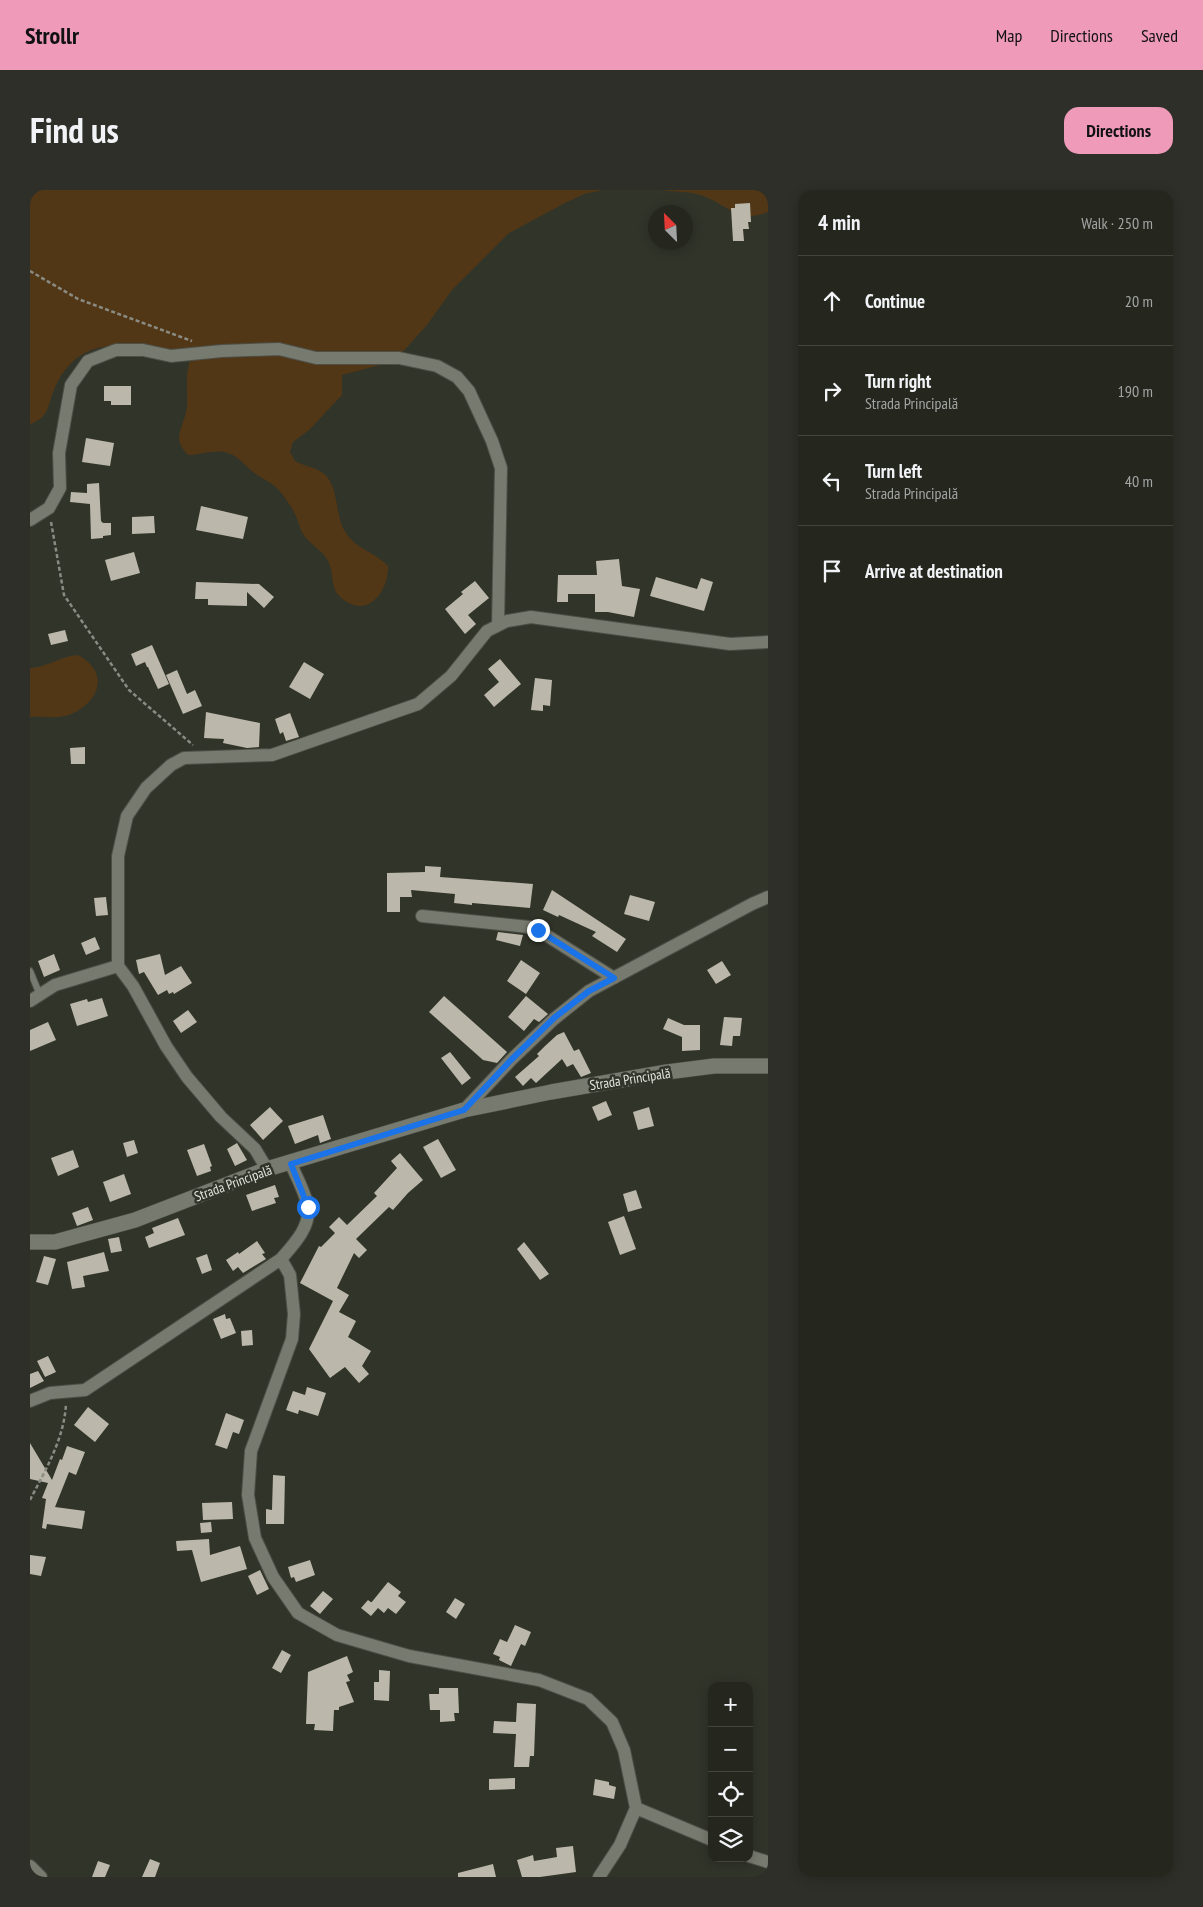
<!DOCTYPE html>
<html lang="en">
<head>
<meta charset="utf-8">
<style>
  :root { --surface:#25271f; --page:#2d2f28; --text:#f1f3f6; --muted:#a3a5a4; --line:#42443d; --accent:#ef9ab9 }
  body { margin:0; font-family:"PT Sans Narrow",sans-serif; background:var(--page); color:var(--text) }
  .controls { position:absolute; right:15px; bottom:15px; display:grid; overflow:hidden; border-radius:10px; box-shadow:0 2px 12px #0003 }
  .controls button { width:45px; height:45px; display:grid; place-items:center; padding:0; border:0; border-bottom:1px solid var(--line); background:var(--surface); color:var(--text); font:25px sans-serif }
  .compass { position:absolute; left:618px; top:15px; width:45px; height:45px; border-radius:50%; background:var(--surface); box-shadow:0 2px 12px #0003; rotate:336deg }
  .stop { position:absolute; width:15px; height:15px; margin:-11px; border:4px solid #1a73e8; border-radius:50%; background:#fff }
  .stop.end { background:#1a73e8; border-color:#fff; box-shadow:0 1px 5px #0008 }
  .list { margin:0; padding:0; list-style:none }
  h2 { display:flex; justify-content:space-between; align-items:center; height:65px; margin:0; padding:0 20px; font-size:21px }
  h2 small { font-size:16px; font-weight:400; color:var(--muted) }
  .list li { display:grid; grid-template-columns:32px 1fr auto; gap:15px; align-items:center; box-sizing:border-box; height:90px; padding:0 20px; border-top:1px solid var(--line) }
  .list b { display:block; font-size:19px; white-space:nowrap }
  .list p { margin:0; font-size:16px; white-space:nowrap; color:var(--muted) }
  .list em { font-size:16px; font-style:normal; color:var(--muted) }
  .icon { flex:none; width:28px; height:28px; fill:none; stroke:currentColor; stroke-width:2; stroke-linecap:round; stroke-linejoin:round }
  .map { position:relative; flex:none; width:738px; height:1687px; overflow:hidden; border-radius:15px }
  header { display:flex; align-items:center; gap:30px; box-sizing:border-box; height:70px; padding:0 25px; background:var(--accent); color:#111 }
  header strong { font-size:24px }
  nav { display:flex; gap:28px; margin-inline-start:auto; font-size:18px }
  .intro { display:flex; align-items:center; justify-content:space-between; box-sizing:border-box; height:120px; padding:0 30px }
  h1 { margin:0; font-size:35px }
  .button { padding:12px 22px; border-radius:15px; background:var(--accent); color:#111; font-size:18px; font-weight:700 }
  main { display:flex; gap:30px; padding:0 30px }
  aside { flex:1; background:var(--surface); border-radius:15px; box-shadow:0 2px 12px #0003 }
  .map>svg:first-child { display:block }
  .green { fill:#523716 }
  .building { fill:#bbb8ab }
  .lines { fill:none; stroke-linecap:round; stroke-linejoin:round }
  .lane-casing { stroke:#4d4f47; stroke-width:8 }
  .street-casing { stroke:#4d4f47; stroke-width:14 }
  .secondary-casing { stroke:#4d4f47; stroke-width:16 }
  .path { stroke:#8a8c84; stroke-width:2.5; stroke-dasharray:4 2.5; stroke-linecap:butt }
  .lane { stroke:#777a6e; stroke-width:6 }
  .street { stroke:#777a6e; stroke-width:12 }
  .secondary { stroke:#777a6e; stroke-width:15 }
  .route { stroke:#1a73e8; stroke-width:6 }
  .labels { text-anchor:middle; stroke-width:5; stroke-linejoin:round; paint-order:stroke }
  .street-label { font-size:14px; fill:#e2e3dd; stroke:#313429 }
</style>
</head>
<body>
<header>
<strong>Strollr</strong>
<nav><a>Map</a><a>Directions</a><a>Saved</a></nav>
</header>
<div class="intro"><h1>Find us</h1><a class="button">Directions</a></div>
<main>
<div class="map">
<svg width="738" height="1687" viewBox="0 0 738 1687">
  <rect width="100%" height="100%" fill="#313429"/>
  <path class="green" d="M0 0H573L554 4 535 13 479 43 422 100 397 135 369 166 350 175 312 185V205L279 240 263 252 260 262 265 271C274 276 285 277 293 283 310 296 304 326 316 343 326 359 346 363 358 376 359 399 339 429 314 410 299 400 305 387 299 373 294 360 278 354 272 342 269 336 268 330 265 324 261 316 254 306 248 299 241 292 231 288 223 282 214 274 207 265 195 262 182 260 171 265 158 265 153 259 149 255 149 247 150 237 156 227 157 217 158 199 154 183 162 166 108 156 49 136 23 202 17 218 19 227 0 234Z
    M632 0H738V22C708 35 697 13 670 5 658 1 644 2 632 0Z
    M48 465C81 483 69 513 39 525 28 529 12 526 0 527V478C18 477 31 466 48 465Z"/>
  <path class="building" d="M720 13 721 32H718L719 39H713L714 51H703L701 18H705V14Z
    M74 196H101V215H81V211H74Z
    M56 248 84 253 80 276 52 272Z
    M69 293 71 331 73 333H81V345L73 346V348L61 349 60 314 40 312 41 302 57 303V294Z
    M171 316 218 327 213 349 166 340Z
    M124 326 125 343 102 344V327Z
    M104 362 110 383 81 391 75 370Z
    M589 369 592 396 610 399 604 427 578 422H565V404H538V412H527L528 385H567L566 371Z
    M626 387 667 399 671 388 683 392 674 421 620 406Z
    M445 391 459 408 438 425 446 434 435 444 415 419 433 404 431 402Z
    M166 392 229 394 244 407 234 418 217 402V416L178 415V409H165Z
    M35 440 38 451 21 455 18 444Z
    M122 455 139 494 128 499 118 477H117L115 472 106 476 101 464Z
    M470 469 491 494 464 517 454 505 469 492 458 479Z
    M274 472 294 484 280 509 259 497Z
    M147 480 157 504 165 500 172 516 153 524 136 485Z
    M505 488 522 490 520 516 513 515V521L501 520Z
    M176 522 230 533 229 557 217 558 193 553 194 549 174 548Z
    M260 523 269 547 256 551 253 542 250 544 245 529Z
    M55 557V574H41L40 558Z
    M395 676 411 677 410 687 503 694 500 718 442 713V715L424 713 425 704 381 700 382 707H370V722H357V683L395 682Z
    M522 700 596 749 587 762 562 746 566 742 529 725 528 727 513 720Z
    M600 705 625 712 619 731 594 724Z
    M76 707 78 725 66 726 64 708Z
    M468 742 493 745 490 756 466 750Z
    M65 747 70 759 56 765 51 753Z
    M24 764 30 780 14 787 8 771Z
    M130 764 135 785 151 776 162 793 144 804 143 802 139 804 137 800 128 805 114 782 109 784 106 770Z
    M491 770 510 783 496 804 477 791Z
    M692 771 701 785 686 794 677 780Z
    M414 806 477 862 467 873 453 870 399 822Z
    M496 806 518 824 509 832 504 829 494 841 478 827Z
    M72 808 78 826 47 836 40 814 57 809 58 812Z
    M158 820 167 832 151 843 143 831Z
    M694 827 712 828 710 846H703L702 856 690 855Z
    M638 828 654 835H670V860L652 861V847L633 839Z
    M18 832 26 850 0 861V840Z
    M534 842 544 861 549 859 561 883 551 887 543 874 537 877 532 869 506 893 501 888 493 896 485 887 509 866 507 864 515 856 527 845Z
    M420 862 441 888 432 895 411 868Z
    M576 911 582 925 568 931 562 917Z
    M240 917 253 931 233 950 220 935Z
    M619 917 624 936 608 940 603 922Z
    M293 925 301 949 290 953 288 945 265 954 258 936Z
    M408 949 426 980 411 988 393 957Z
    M104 950 108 963 97 967 93 953Z
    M207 953 217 970 205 976 197 959Z
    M174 954 182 976 180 977 181 981 167 986 157 960Z
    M43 960 49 977 28 986 21 968Z
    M370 963 393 990 378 1003 363 1020 359 1017 326 1049 337 1060 329 1068 324 1063 307 1098 319 1105 309 1122 326 1131 318 1147 341 1161 332 1176 339 1184 329 1193 315 1177 300 1188 279 1159 303 1111 270 1093 289 1056 291 1057 305 1043 299 1037 309 1027 317 1035 347 1006 344 1003 367 978 361 971Z
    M94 984 101 1004 80 1012 73 992Z
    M245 995 249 1007 244 1008 246 1013 222 1021 216 1005Z
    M606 1000 612 1018 598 1022 593 1004Z
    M58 1017 63 1030 47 1036 42 1023Z
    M594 1026 606 1059 590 1065 578 1032Z
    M148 1028 155 1045 119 1058 115 1047 124 1043 122 1038Z
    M89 1047 92 1061 81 1063 78 1049Z
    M227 1051 235 1063 232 1064 236 1069 213 1083 208 1077 203 1081 196 1070 208 1062 209 1064Z
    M494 1052 519 1084 510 1090 487 1059Z
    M74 1062 79 1081 53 1086 55 1097 42 1099 37 1072Z
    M177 1064 182 1080 172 1084 166 1068Z
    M14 1066 26 1069 18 1095 6 1092Z
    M195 1124 196 1129 200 1128 206 1143 191 1149 183 1129Z
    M222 1140 223 1155 212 1156 211 1141Z
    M18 1166 26 1182 15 1187 7 1171Z
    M8 1181 14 1191 0 1198V1184Z
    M277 1197 296 1203 288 1226 269 1220 268 1224 256 1220 263 1201 275 1205Z
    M58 1217 79 1234 65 1252 44 1235Z
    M196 1223 214 1230 209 1244 203 1242 197 1259 185 1255Z
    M0 1253 22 1290 30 1269 32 1270 37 1256 55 1262 46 1285 39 1282 25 1317 55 1321 52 1339 17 1334 16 1339 12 1338 16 1309 12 1308 18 1293 0 1289Z
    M243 1285 255 1286 254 1334H236V1319L242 1320Z
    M202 1312 203 1329 173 1330 172 1313Z
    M181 1332 182 1342 171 1343 170 1333Z
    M179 1349 180 1365 210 1356 217 1379 171 1392 162 1360 147 1361 146 1351Z
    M0 1365 16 1367 11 1386 0 1384Z
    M280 1370 285 1385 266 1392 264 1387 261 1388 258 1377Z
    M230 1380 239 1399 227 1405 218 1386Z
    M358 1392 371 1402 368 1406 376 1412 366 1424 358 1418 354 1423 348 1418 341 1426 331 1418 338 1410 346 1416 341 1413Z
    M293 1401 303 1409 290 1424 280 1416Z
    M425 1408 435 1414 426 1429 416 1422Z
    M485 1435 501 1442 495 1456 491 1454 481 1476 469 1470 470 1467 463 1464 470 1449 477 1452Z
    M252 1460 261 1465 251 1483 242 1478Z
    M317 1466 323 1482 317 1485 320 1491 316 1492 324 1512 309 1517V1520H304L303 1541 284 1540 285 1534H276L278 1482Z
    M349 1480 360 1481 359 1511 344 1510V1492H349Z
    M409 1498H428L429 1523H424L425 1531 410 1532V1520H400L399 1504H409Z
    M487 1513 506 1514 504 1566H500L499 1577H484L486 1544 463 1543 464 1531 486 1532Z
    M485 1588V1599L459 1600V1589Z
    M565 1589 579 1592V1595L586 1597 584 1609 563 1605Z
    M543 1656 546 1682 510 1687H492L487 1670 503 1665 504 1671 527 1667 526 1658Z
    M120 1669 130 1673 125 1687H112Z
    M68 1671 80 1675 75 1687H62Z
    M463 1674 466 1687H428V1683Z"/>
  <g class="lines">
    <g class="lane-casing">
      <path id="lane" d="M0 781 10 805"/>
    </g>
    <g class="street-casing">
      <path id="street" d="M0 330 19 318 30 298 29 263 41 195 58 171 86 160H113L141 166 192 161 249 159 286 168H369L407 176 427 187 439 201 462 251 471 278 468 435
        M392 726 499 737 508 740 584 788
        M0 811 25 795 88 776
        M434 920 481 870 524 829 559 801 722 714 738 707
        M237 979 225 959 191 927 157 887 136 856 103 796 88 776V666L97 626 116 598 141 575 154 568 242 565 388 514 421 486 457 441 477 431 501 427 700 454 738 452
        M251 1069 260 1085 264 1124 262 1149 221 1261 218 1305 225 1348 243 1387 268 1423 307 1445 379 1466 509 1490 558 1509 582 1532 594 1560 606 1618 590 1655 569 1687
        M0 1211 20 1203 55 1200 251 1069C263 1055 280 1038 278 1018 277 1006 266 986 261 974
        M606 1618 682 1650
        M719 1666 738 1672
        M0 1676 11 1687"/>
    </g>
    <g class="secondary-casing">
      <path id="secondary" d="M0 1052H25L105 1030 237 979 434 920 521 902 637 882 684 876H738"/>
    </g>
    <path class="path" d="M0 81 48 109 162 151
      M21 332 34 405 99 500 163 555
      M0 1310C16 1279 34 1249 36 1214"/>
    <use href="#lane" class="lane"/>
    <use href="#street" class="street"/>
    <use href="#secondary" class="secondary"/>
  </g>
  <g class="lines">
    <path class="route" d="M278 1017 261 974 434 920 481 870 524 828 559 801 584 788 508 740"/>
  </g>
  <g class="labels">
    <g class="street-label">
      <text transform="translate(600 889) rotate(-9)" y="5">Strada Principală</text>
      <text transform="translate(203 993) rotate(-20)" y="5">Strada Principală</text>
    </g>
  </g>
</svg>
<div class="controls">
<button>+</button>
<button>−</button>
<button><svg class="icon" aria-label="locate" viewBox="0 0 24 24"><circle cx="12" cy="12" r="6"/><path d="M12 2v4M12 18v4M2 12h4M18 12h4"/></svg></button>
<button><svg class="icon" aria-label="layers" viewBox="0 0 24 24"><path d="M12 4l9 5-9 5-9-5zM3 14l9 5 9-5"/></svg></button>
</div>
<svg class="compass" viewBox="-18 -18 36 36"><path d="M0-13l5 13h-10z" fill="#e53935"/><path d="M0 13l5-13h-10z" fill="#a3a5a4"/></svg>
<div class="stop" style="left:278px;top:1017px"></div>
<div class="stop end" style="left:508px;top:740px"></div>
</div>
<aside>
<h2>4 min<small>Walk · 250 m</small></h2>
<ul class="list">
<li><svg class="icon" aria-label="ahead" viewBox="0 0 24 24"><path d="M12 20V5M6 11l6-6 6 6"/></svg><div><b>Continue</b></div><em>20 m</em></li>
<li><svg class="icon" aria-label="right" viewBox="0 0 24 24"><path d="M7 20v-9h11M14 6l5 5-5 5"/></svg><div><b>Turn right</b><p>Strada Principală</p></div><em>190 m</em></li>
<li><svg class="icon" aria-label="left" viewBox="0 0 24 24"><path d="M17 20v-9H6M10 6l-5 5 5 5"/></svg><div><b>Turn left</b><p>Strada Principală</p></div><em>40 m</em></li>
<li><svg class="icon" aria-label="arrive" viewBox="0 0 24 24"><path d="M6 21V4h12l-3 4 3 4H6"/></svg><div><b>Arrive at destination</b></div></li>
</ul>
</aside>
</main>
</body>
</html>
